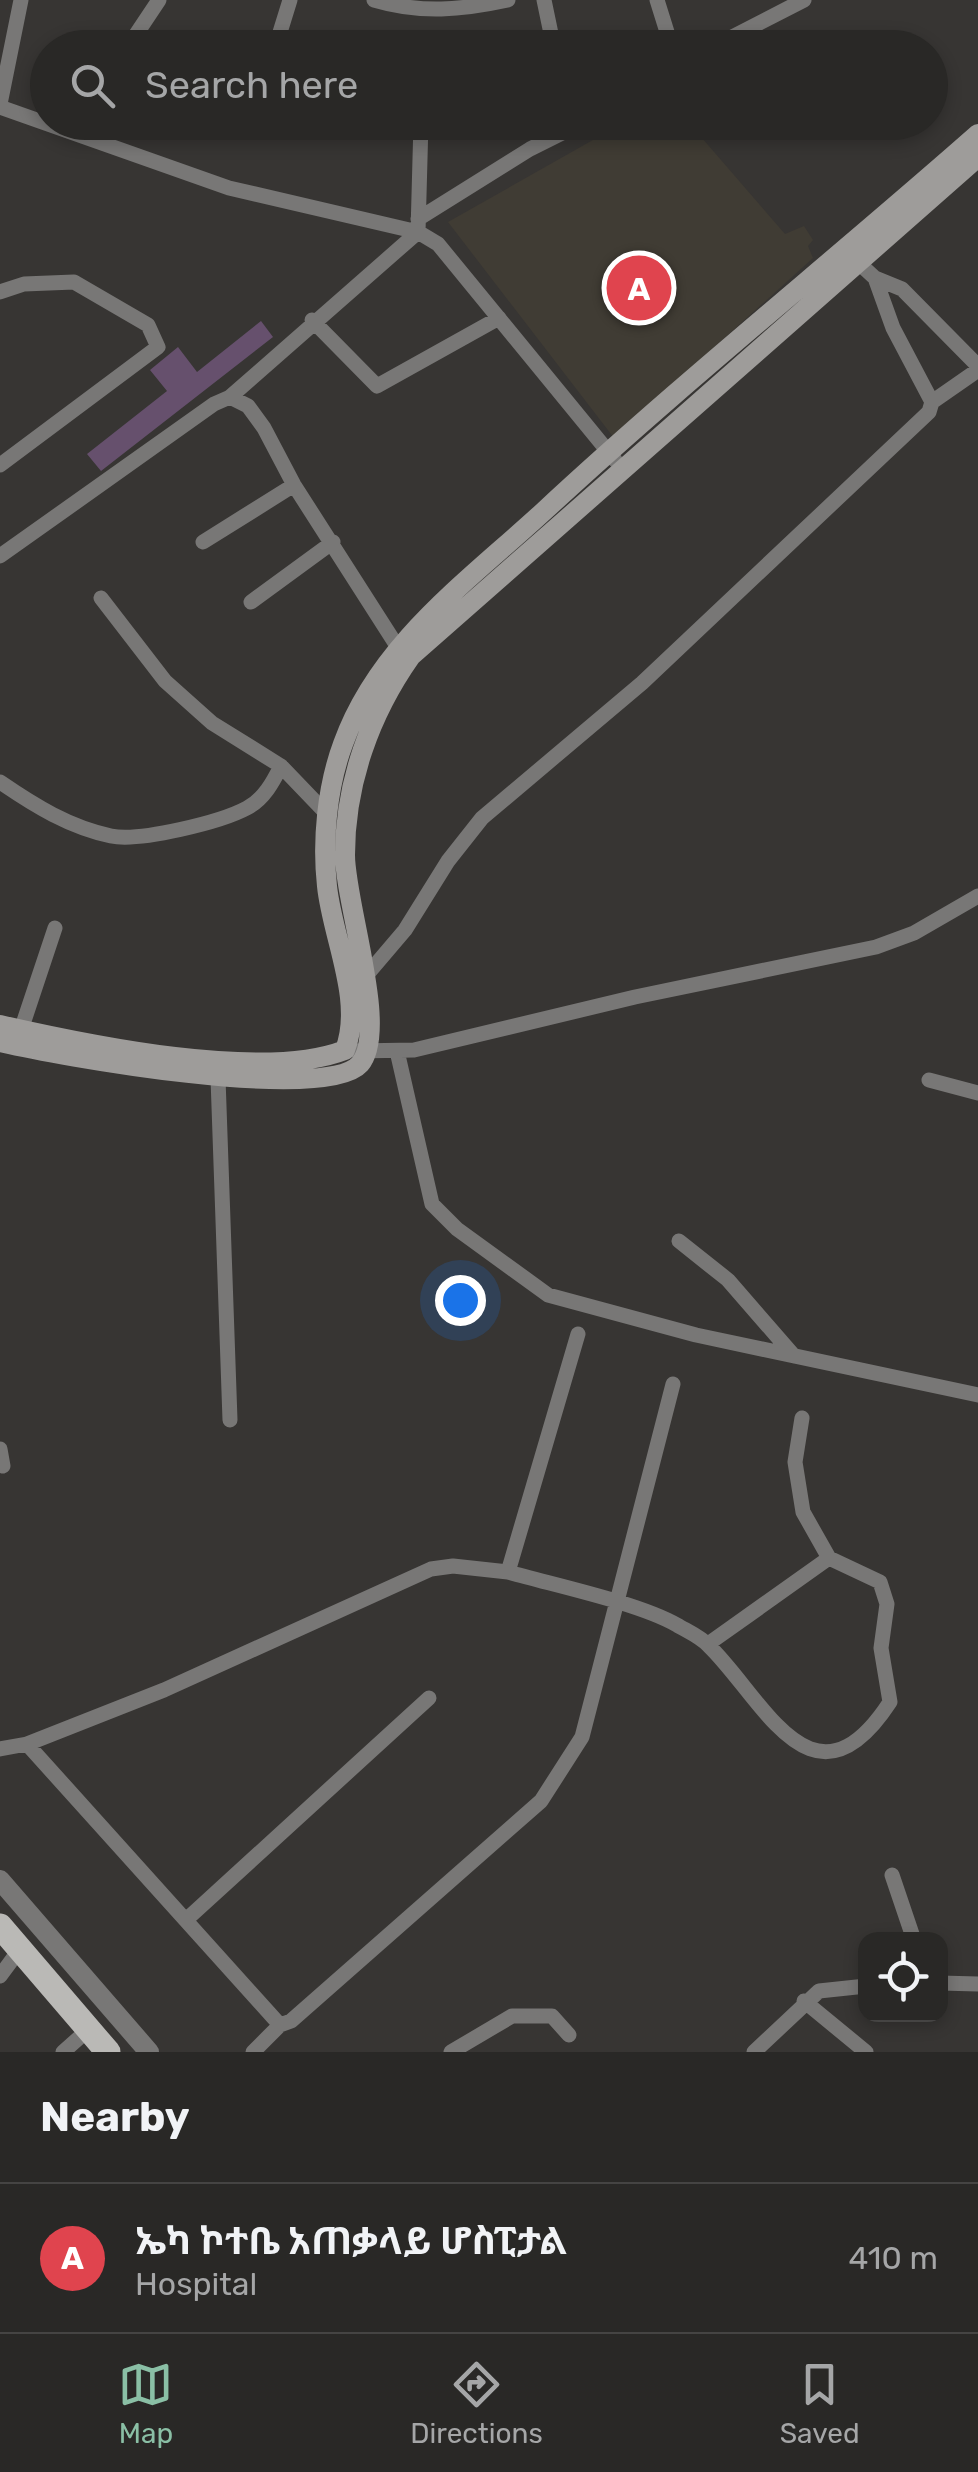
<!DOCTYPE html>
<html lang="en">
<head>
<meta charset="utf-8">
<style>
  :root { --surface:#292826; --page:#353432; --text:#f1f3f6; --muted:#a5a6a7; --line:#454443; --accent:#8abfa5 }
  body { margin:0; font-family:Rubik,"Noto Sans Ethiopic",sans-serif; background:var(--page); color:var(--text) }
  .controls { position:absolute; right:30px; bottom:30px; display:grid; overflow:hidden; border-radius:20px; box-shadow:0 5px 15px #0003 }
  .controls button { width:90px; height:90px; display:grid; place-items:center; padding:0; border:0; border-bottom:2px solid var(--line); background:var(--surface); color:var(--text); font:50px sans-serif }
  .you { position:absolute; left:460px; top:1300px; width:35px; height:35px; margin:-25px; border:8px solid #fff; border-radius:50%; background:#1a73e8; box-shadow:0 0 0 15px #1a73e833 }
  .badge { display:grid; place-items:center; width:65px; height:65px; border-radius:50%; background:var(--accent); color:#fff; font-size:32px; font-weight:700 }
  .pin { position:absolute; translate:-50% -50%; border:5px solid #fff; box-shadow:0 2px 10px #0006 }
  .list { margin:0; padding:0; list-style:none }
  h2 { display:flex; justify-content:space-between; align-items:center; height:130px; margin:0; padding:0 40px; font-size:42px }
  h2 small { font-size:32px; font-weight:400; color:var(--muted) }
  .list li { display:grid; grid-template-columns:65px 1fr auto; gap:30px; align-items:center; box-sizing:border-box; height:150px; padding:0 40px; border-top:2px solid var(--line) }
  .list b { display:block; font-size:38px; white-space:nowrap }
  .list p { margin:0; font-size:32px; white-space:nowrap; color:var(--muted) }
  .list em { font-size:32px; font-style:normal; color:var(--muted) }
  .icon { flex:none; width:55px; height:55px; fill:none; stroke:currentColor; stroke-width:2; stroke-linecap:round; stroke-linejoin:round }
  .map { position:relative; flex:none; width:978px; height:2052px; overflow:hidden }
  .search { position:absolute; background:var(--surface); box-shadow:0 5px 15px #0003; left:30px; right:30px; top:30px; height:110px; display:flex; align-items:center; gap:25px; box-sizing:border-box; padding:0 35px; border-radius:55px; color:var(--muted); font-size:38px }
  .sheet { height:280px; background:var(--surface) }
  nav { display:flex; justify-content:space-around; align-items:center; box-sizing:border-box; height:140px; border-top:2px solid var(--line); background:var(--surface); font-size:28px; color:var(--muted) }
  nav a { display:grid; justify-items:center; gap:5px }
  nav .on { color:var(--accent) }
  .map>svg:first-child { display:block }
  .built { fill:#403c34 }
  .building { fill:#66506d }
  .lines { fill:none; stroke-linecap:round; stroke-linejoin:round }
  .minor { stroke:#787776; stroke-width:15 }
  .tertiary { stroke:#787776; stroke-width:20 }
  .secondary { stroke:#9e9c9a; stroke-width:20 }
  .primary { stroke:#bab9b6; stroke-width:25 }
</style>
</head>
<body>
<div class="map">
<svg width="978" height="2052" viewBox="0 0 978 2052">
  <rect width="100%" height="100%" fill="#373533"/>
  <path class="built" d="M623 123H689L785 234 804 226 813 240 808 246 813 258 614 438 448 222Z"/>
  <path class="building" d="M261 321 273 337 101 471 87 454 167 391 150 370 178 347 197 372Z"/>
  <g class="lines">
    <path class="minor" d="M374 0C421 14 462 10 508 0
      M544 0 554 48
      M657 0 672 48
      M277 42 290 0
      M127 48 159 0
      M711 48 804 0
      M0 104 21 0
      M0 107 229 188 418 232 438 244 615 460
      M418 219 530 149 584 122
      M875 278 902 289 978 366
      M0 292 24 284 74 282 148 325 158 347 0 465
      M312 320 377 386 499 318
      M230 397 418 232 421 122
      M932 402 978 370
      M203 542 294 485
      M0 556 214 404 230 397 248 406 264 428 294 485 397 646
      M101 598 165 681 212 723 281 766 328 815
      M251 602 333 542
      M0 782C35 806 69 827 111 836 140 842 221 822 247 808 264 799 273 782 281 766
      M365 977 405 930 448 861 482 818 642 683 929 412 932 402 893 328 875 278 850 255
      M21 1030 55 928
      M356 1051 414 1050 635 997 876 947 914 933 978 896
      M397 1051 432 1204 457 1229 548 1295 696 1335 978 1395
      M218 1078 230 1420
      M929 1080 978 1093
      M679 1241 728 1280 794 1356
      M0 1449 3 1466
      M508 1572C553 1585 639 1603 677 1625 687 1631 701 1637 709 1646 763 1698 813 1820 890 1702L881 1648 887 1604 880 1582 829 1558 803 1512 795 1462 802 1418
      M708 1644 829 1558
      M27 1744 164 1690 431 1569 453 1566 508 1572 578 1334
      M0 1749 27 1744 280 2025 291 2021 541 1801 582 1737 673 1384
      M892 1875 914 1940
      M187 1919 429 1698
      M0 1976 20 1949
      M940 1983 978 1984
      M804 2001 866 2052
      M63 2052 89 2029
      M253 2052 280 2025
      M451 2052 512 2016H552L569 2035
      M754 2052 819 1991 866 1986"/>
    <path class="tertiary" d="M0 1880 149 2052"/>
    <path class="secondary" d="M0 1025C88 1045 263 1082 345 1050 364 1000 332 937 327 886 322 841 327 787 343 744 379 644 467 582 543 512 684 381 834 261 978 134
      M0 1042C55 1055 325 1104 360 1064 389 1030 345 904 345 855 345 783 370 714 411 656L978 157"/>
    <path class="primary" d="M0 1926 108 2052"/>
  </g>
</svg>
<div class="controls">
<button><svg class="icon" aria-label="locate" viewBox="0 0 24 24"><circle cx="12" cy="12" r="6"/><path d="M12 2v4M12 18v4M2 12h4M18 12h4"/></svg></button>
</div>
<div class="you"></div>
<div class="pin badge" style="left:639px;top:288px;background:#e0444e">A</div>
<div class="search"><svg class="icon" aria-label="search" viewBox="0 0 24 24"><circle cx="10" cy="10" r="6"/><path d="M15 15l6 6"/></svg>Search here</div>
</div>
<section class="sheet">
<h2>Nearby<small></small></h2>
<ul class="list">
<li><span class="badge" style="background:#e0444e">A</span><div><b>ኤካ ኮተቤ አጠቃላይ ሆስፒታል</b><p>Hospital</p></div><em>410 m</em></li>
</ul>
</section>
<nav>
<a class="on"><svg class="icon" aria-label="map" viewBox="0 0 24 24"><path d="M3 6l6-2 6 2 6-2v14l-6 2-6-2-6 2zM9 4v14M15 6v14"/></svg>Map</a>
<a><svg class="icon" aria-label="directions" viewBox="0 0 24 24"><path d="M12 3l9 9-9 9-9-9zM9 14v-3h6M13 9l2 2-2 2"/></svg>Directions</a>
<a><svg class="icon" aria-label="saved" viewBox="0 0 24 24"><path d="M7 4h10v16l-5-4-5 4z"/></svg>Saved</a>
</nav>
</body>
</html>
